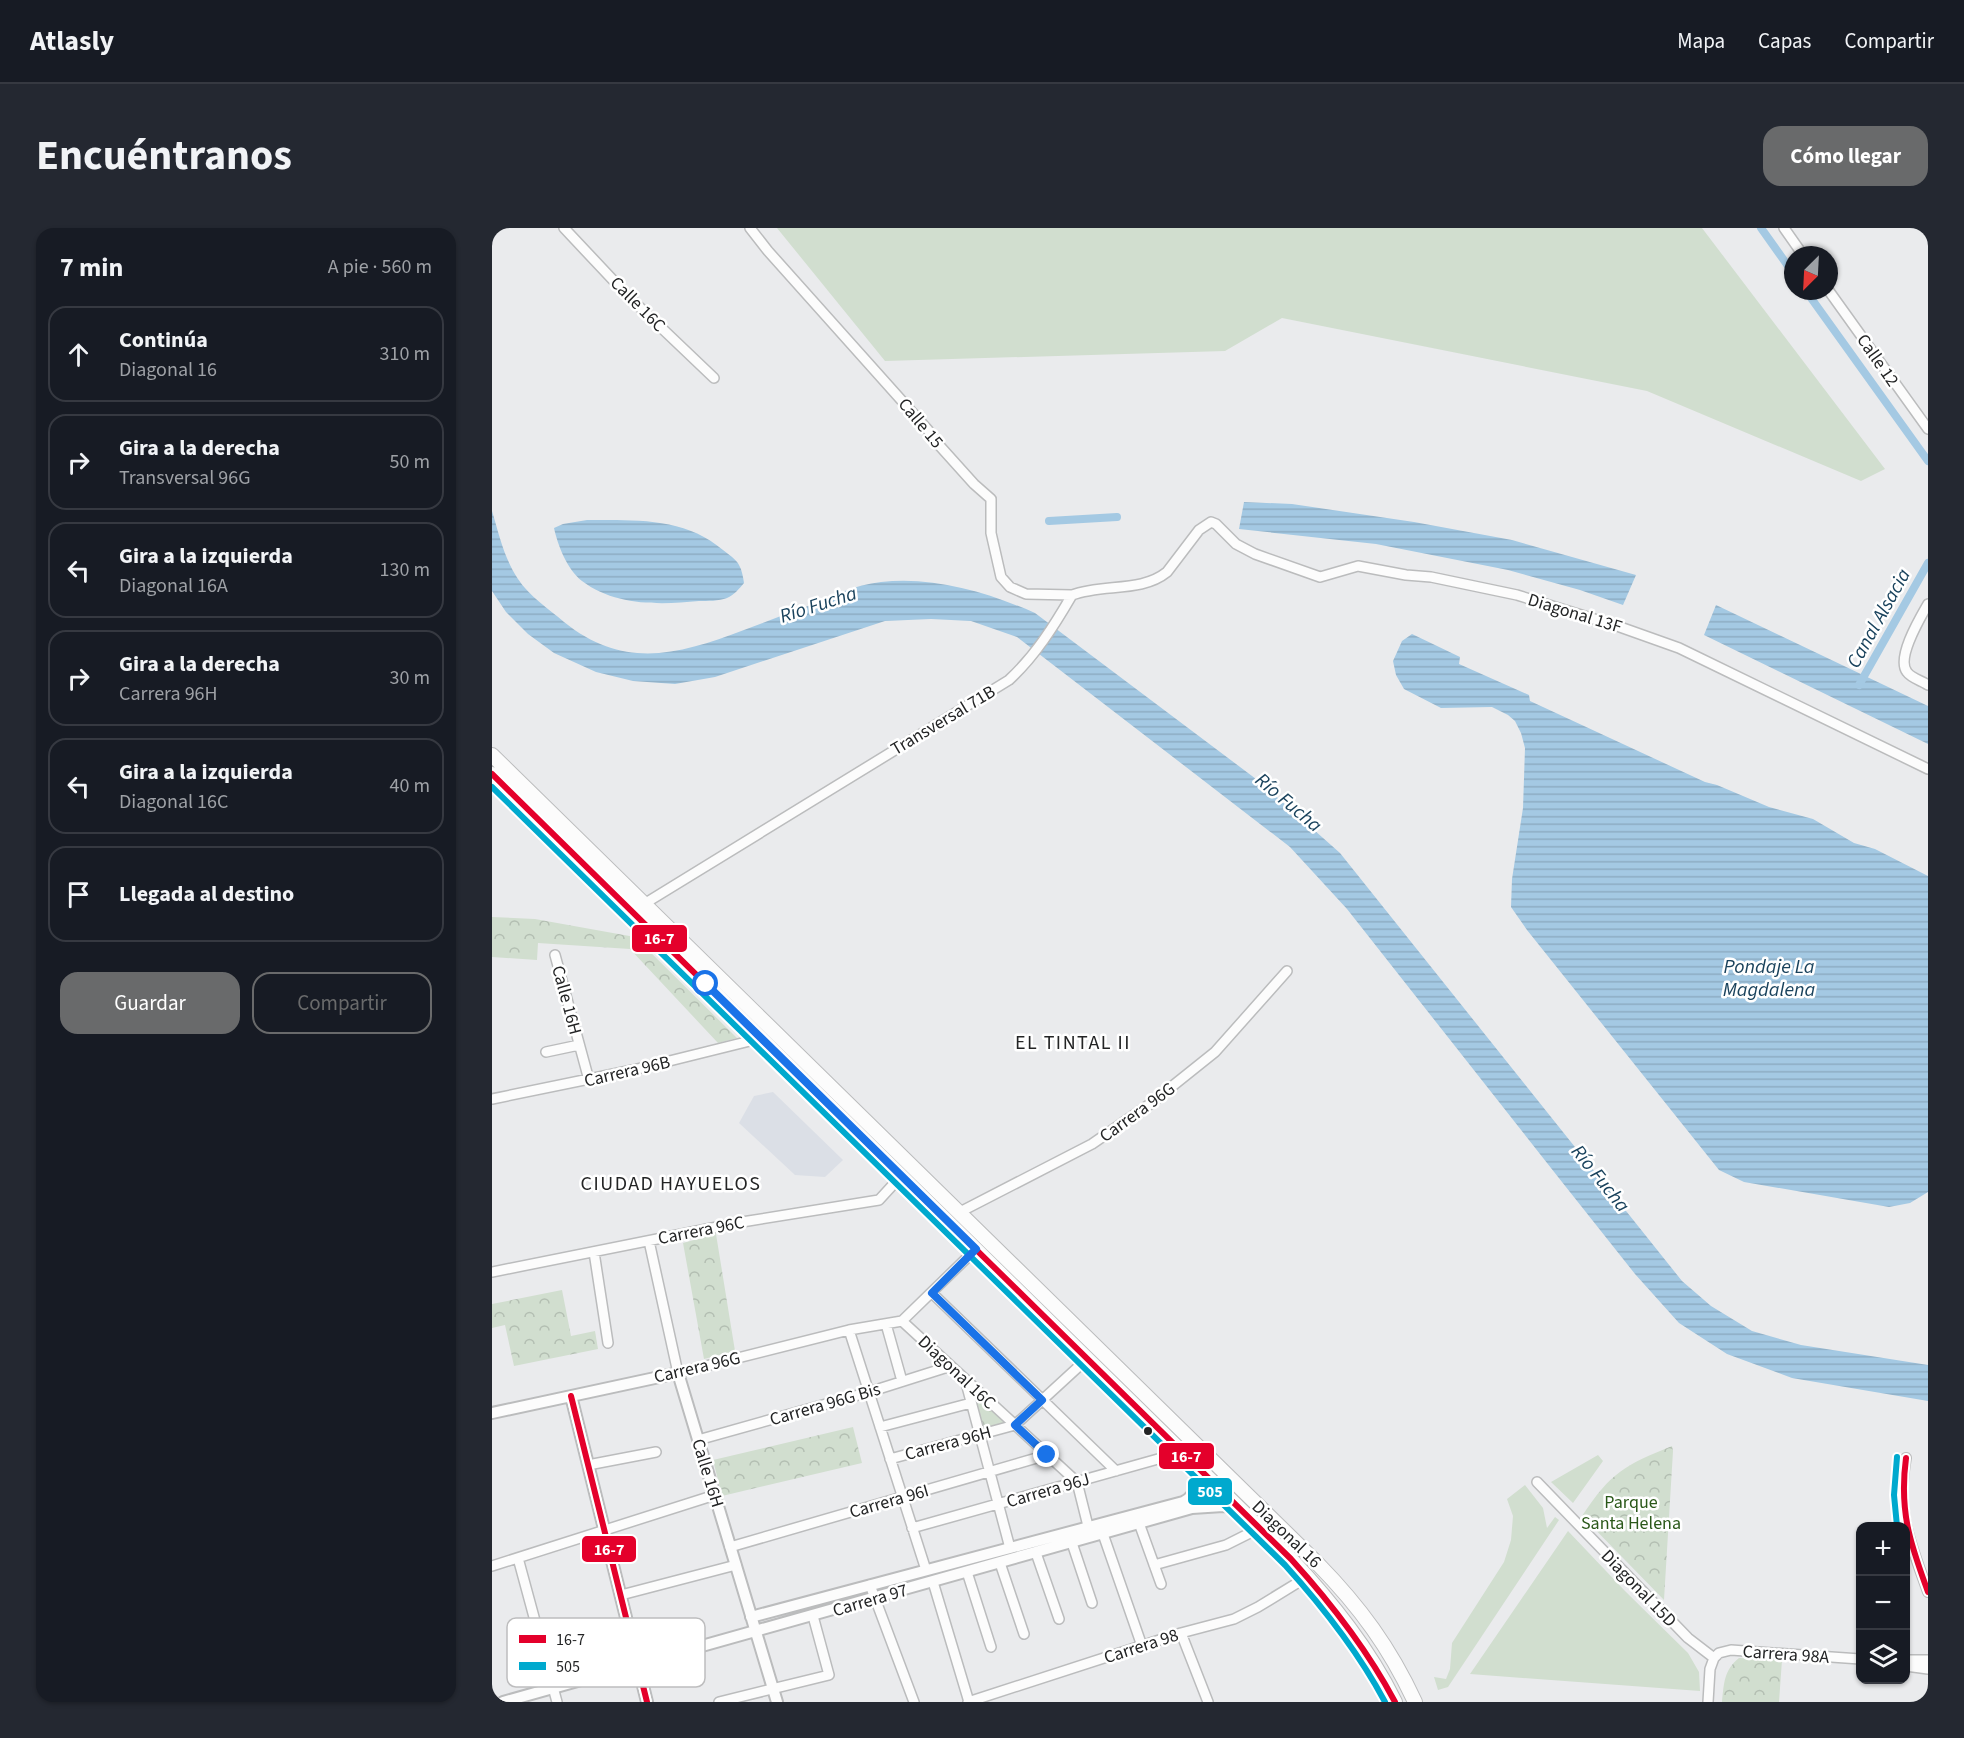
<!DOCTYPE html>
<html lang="es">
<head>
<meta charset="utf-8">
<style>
  :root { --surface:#171b24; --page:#242831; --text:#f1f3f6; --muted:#9ea1a6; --line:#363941; --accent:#696a6b }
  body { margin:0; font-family:"Source Sans 3",sans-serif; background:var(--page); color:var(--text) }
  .controls { position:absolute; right:18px; bottom:18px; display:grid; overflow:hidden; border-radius:12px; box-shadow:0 2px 4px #0004 }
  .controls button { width:54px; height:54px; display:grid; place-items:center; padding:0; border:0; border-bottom:2px solid var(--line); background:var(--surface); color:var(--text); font:30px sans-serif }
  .compass { position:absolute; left:1292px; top:18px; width:54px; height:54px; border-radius:50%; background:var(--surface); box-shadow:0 2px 4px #0004; rotate:204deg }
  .stop { position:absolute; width:18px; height:18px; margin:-14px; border:4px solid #1a73e8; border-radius:50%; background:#fff }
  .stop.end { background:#1a73e8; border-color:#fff; box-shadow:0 2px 6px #0008 }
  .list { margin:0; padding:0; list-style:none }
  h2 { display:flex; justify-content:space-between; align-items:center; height:78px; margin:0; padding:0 24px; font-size:26px }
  h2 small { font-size:20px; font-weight:400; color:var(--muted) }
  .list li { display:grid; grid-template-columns:39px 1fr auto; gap:18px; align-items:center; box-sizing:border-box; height:96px; margin:0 12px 12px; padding:0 12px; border:2px solid var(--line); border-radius:18px }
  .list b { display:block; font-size:22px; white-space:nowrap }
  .list p { margin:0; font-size:20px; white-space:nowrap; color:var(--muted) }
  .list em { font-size:20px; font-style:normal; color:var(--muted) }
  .actions { display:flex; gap:12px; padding:18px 24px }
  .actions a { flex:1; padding:14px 0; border:2px solid var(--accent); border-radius:18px; text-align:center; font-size:21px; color:var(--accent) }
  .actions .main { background:var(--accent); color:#fff }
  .icon { flex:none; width:33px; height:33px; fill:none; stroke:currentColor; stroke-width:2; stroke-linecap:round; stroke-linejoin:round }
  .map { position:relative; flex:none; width:1436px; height:1474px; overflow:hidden; border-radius:18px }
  header { display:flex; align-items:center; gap:36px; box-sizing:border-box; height:84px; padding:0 30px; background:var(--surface); border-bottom:2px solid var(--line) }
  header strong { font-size:28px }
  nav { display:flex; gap:33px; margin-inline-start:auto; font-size:21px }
  .intro { display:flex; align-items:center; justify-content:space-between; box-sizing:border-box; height:144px; padding:0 36px }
  h1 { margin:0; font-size:42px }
  .button { padding:15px 27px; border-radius:18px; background:var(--accent); color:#fff; font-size:21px; font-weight:700 }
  main { display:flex; gap:36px; padding:0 36px }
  aside { flex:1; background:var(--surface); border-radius:18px; box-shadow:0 2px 4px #0004 }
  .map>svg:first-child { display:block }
  .built { fill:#dbdfe6 }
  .grass { fill:#d1decf }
  .park { fill:url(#park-crowns) }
  .water { fill:url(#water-rules) }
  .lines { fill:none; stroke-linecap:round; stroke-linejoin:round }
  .canal { stroke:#a4c9e3; stroke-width:8 }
  .minor-casing { stroke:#bbbcbd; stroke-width:12 }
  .tertiary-casing { stroke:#bbbcbd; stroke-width:14 }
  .primary-casing { stroke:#bbbcbd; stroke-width:16 }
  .minor { stroke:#fcfcfc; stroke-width:9 }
  .tertiary { stroke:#fcfcfc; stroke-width:10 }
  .primary { stroke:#fcfcfc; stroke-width:14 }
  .bus-1-casing { stroke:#fff; stroke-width:10 }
  .bus-2-casing { stroke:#fff; stroke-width:10 }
  .bus-1 { stroke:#e4002b; stroke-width:6 }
  .bus-2 { stroke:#00a9ce; stroke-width:6 }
  .route { stroke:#1a73e8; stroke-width:8 }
  .bus-dot { fill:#232425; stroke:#fff; stroke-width:2 }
  .labels { text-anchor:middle; stroke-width:5; stroke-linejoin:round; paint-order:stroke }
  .street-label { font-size:18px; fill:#232425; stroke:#fff }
  .park-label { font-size:18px; fill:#2a5819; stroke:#fff }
  .water-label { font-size:20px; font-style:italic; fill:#19425c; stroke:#fff }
  .neighbourhood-label { font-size:20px; letter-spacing:1.5px; fill:#232425; stroke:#fff }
  .key { fill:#fff; stroke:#bdbdbe; stroke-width:1.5 }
  .key-label { font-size:16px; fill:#232425 }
  .line-badge { stroke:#fff; stroke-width:2 }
  .badge-label { font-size:16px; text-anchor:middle; font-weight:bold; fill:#fff }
</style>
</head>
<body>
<header>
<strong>Atlasly</strong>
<nav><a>Mapa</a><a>Capas</a><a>Compartir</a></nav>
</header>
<div class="intro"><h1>Encuéntranos</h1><a class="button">Cómo llegar</a></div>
<main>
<aside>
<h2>7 min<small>A pie · 560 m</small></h2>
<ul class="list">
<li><svg class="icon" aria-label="ahead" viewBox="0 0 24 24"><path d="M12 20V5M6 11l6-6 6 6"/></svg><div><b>Continúa</b><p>Diagonal 16</p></div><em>310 m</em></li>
<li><svg class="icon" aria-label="right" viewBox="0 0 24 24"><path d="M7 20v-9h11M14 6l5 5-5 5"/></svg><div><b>Gira a la derecha</b><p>Transversal 96G</p></div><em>50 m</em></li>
<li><svg class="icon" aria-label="left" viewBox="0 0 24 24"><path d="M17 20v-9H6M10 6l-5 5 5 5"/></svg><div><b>Gira a la izquierda</b><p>Diagonal 16A</p></div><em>130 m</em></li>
<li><svg class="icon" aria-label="right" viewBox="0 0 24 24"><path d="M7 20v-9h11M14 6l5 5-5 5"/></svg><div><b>Gira a la derecha</b><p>Carrera 96H</p></div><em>30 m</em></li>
<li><svg class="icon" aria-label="left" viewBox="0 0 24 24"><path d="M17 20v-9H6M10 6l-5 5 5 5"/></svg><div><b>Gira a la izquierda</b><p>Diagonal 16C</p></div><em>40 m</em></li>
<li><svg class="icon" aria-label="arrive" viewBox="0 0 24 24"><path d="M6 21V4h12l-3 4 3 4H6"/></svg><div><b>Llegada al destino</b></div></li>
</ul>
<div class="actions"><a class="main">Guardar</a><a>Compartir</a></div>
</aside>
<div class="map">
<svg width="1436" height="1474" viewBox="0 0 1436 1474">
  <defs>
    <pattern id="park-crowns" width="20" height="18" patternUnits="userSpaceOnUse" patternTransform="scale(1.5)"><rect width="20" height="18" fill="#d1decf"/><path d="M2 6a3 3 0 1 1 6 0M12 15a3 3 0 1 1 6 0" fill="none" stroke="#b3beb2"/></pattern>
    <pattern id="water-rules" width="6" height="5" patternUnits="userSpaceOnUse" patternTransform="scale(1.5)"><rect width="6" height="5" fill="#a4c9e3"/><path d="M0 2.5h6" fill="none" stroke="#8dacc3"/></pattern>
  </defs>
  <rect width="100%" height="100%" fill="#eaebed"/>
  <path class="built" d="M281 864 351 932 333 949 303 947 247 895 262 868Z"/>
  <path class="grass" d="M285 0H1210L1393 241 1369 253 1155 163 790 90 733 123 393 133Z
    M1106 1227 1111 1233 1081 1275 1059 1254Z
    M1033 1257 1051 1280 1055 1300 1063 1289 1067 1292 956 1459 946 1462 942 1449 954 1451 958 1441 960 1415 1012 1334 1019 1312 1021 1288 1015 1271Z
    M1076 1303 1133 1363 1196 1425 1207 1444 1208 1463 978 1446Z"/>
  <path class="park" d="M0 689 43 691 143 709 245 810 226 815 138 721 46 715 45 732 0 729Z
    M224 1006 243 1123 212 1131 191 1015Z
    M70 1062 79 1108 103 1103 106 1121 22 1138 13 1097 0 1100V1076Z
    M478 1160 516 1196 487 1202Z
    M361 1199 370 1235 230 1268 221 1232Z
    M1180 1218 1181 1223 1172 1372 1090 1288C1119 1244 1133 1237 1180 1218Z
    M1247 1430 1290 1432 1287 1474H1230C1232 1455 1232 1442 1247 1430Z"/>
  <path class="water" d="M752 274 800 276 922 294 1020 312 1144 347 1131 377 1088 362 1016 342 884 316 747 301Z
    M0 283C7 306 12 330 26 351 37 368 57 381 72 394 132 442 186 427 252 402 273 394 294 386 316 378 339 368 363 357 389 354 441 348 495 364 543 385L768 554 848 625 1190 1053 1219 1078 1260 1103 1309 1117 1436 1137V1173L1300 1150 1235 1126 1187 1095 1143 1046 1070 954 855 681 798 619 525 409 479 393 439 391 393 393 223 449 183 456 141 453 104 444 62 425 36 406 14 384 0 363Z
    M95 292C142 292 193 289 231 322 236 326 244 331 247 337 250 342 251 349 252 355 247 361 242 367 235 370 227 373 215 373 207 373 168 377 123 378 90 353 75 341 66 318 62 300L71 296Z
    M1224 377 1436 478V516L1212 407Z
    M920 406 968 429 967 436 1037 467 1038 473 1213 554 1225 557 1277 579 1321 591 1362 615 1383 621 1436 648V964L1418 975 1397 979 1252 954 1227 942 1035 702 1019 679 1020 651 1031 580 1033 520 1029 505 1023 493 1016 487 1000 479 949 480 912 461 904 447 901 433 910 413Z"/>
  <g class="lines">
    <path class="canal" d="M1269 0 1301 45
      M1314 63 1436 233
      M557 293 625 289
      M1367 457 1436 335"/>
    <g class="minor-casing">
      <path id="minor" d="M72 0 136 68 222 150
        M258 0 276 23 436 202 446 216 482 256 499 271V305L509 349 518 359 534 366 580 367
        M1292 0 1311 27
        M1337 63 1436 201
        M1436 376C1428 390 1404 430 1415 444 1419 450 1430 453 1436 457
        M152 676 517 452C543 428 562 398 580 367 611 355 649 365 675 344L707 302 719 294 724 296 744 316 763 326 828 349 866 338 914 347 939 349 1025 367 1128 399 1187 420 1436 541
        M63 727 97 852
        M54 824 87 817
        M0 871 141 842 270 810
        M466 985 600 916 658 876 723 824 795 743
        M157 1013 186 1145 357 1102 410 1093
        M102 1024 116 1115
        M0 1044 250 994 387 972 409 948
        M440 1065 624 1243
        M410 1093 585 1254 598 1306
        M410 1093 484 1021
        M394 1096 410 1153
        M357 1102 434 1342
        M473 1151 518 1320
        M388 1199 479 1175
        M206 1212 377 1164 459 1138
        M1414 1230C1404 1285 1418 1313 1436 1364
        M398 1231 523 1197 596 1130
        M96 1237 164 1224
        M1045 1254 1196 1410 1222 1430
        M647 1295 669 1356
        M420 1300 691 1224
        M611 1306 650 1418
        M580 1315 600 1375
        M238 1319 555 1227
        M544 1325 567 1391
        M26 1330 65 1474
        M508 1335 532 1406
        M662 1337 734 1317 768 1300
        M0 1338 223 1267
        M475 1344 499 1419
        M441 1354 477 1474
        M378 1357 422 1474
        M129 1367 244 1337
        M689 1405 716 1474
        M1222 1430 1227 1425 1239 1422 1368 1431
        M1414 1432H1436
        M1414 1438 1436 1441
        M227 1474 337 1447 321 1388
        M476 1474 689 1405 742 1391 766 1379 815 1349
        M1216 1474 1218 1441 1222 1430"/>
    </g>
    <g class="tertiary-casing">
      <path id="tertiary" d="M79 1168 155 1474
        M0 1185 186 1145 285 1474
        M259 1389 691 1274C707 1267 705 1250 702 1235
        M11 1474 700 1280 731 1278 746 1279"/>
    </g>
    <g class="primary-casing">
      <path id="primary" d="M0 527 826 1336C868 1379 898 1420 923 1474
        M0 546 799 1331C840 1375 877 1421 903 1474"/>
    </g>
    <use href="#minor" class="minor"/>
    <use href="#tertiary" class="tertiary"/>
    <use href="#primary" class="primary"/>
    <g class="bus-1-casing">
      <path id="bus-1" d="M0 546 799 1331C839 1375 875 1421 903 1474
        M79 1168 155 1474
        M1414 1230C1407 1283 1418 1315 1436 1364"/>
    </g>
    <g class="bus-2-casing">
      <path id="bus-2" d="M0 559 793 1337C831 1379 866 1423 893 1474
        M1405 1229 1402 1267 1405 1298"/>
    </g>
    <use href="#bus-1" class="bus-1"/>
    <use href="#bus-2" class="bus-2"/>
  </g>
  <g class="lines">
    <path class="route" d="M214 756 484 1021 440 1065 550 1172 523 1197 555 1227"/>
  </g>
  <circle class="bus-dot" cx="656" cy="1203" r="5"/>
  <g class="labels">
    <g class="street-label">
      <text transform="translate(146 76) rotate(45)" y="6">Calle 16C</text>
      <text transform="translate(1386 132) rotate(55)" y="6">Calle 12</text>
      <text transform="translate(429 195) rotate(50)" y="6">Calle 15</text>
      <text transform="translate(1083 385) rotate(17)" y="6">Diagonal 13F</text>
      <text transform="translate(451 492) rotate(-31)" y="6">Transversal 71B</text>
      <text transform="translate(75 772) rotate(75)" y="6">Calle 16H</text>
      <text transform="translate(135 843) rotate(-13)" y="6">Carrera 96B</text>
      <text transform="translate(645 884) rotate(-36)" y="6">Carrera 96G</text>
      <text transform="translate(209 1002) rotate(-11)" y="6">Carrera 96C</text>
      <text transform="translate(205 1139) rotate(-13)" y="6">Carrera 96G</text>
      <text transform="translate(465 1144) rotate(43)" y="6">Diagonal 16C</text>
      <text transform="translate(333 1176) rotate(-16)" y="6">Carrera 96G Bis</text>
      <text transform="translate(456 1215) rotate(-15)" y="6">Carrera 96H</text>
      <text transform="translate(216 1245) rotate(73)" y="6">Calle 16H</text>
      <text transform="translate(556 1262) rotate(-16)" y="6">Carrera 96J</text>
      <text transform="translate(397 1273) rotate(-16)" y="6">Carrera 96I</text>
      <text transform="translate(795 1306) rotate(44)" y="6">Diagonal 16</text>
      <text transform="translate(1147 1360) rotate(46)" y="6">Diagonal 15D</text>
      <text transform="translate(378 1372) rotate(-16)" y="6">Carrera 97</text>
      <text transform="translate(649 1418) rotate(-18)" y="6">Carrera 98</text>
      <text transform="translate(1294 1426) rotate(4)" y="6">Carrera 98A</text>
    </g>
    <g class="park-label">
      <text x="1139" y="1280">Parque<tspan x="1139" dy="21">Santa Helena</tspan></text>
    </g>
    <g class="water-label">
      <text transform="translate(326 376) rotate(-18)" y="7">Río Fucha</text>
      <text transform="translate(1386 390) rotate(-61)" y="7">Canal Alsacia</text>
      <text transform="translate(797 574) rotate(40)" y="7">Río Fucha</text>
      <text x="1277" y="745">Pondaje La<tspan x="1277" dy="23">Magdalena</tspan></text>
      <text transform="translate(1109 950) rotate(51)" y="7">Río Fucha</text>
    </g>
    <g class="neighbourhood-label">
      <text x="581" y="821">EL TINTAL II</text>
      <text x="179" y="962">CIUDAD HAYUELOS</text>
    </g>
  </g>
  <rect x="15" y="1390" width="198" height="69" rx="9" class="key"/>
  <rect x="27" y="1407" width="27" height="8" fill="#e4002b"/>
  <rect x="27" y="1434" width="27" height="8" fill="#00a9ce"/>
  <g class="key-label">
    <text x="64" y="1417">16-7</text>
    <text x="64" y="1444">505</text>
  </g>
  <g class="line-badge">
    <rect x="139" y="696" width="57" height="29" rx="6" fill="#e4002b"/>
    <rect x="666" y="1214" width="57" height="28" rx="6" fill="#e4002b"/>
    <rect x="695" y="1249" width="46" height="29" rx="6" fill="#00a9ce"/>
    <rect x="89" y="1307" width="56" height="28" rx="6" fill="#e4002b"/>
  </g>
  <g class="badge-label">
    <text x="167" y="716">16-7</text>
    <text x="694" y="1234">16-7</text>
    <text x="718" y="1269">505</text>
    <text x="117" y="1327">16-7</text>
  </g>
</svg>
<div class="controls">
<button>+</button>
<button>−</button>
<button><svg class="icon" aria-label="layers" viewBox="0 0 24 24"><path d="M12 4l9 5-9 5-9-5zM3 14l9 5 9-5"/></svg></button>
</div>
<svg class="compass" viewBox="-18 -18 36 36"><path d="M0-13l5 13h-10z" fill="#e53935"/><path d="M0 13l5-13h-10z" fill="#9ea1a6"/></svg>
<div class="stop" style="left:214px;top:756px"></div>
<div class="stop end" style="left:555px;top:1227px"></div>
</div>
</main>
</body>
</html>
